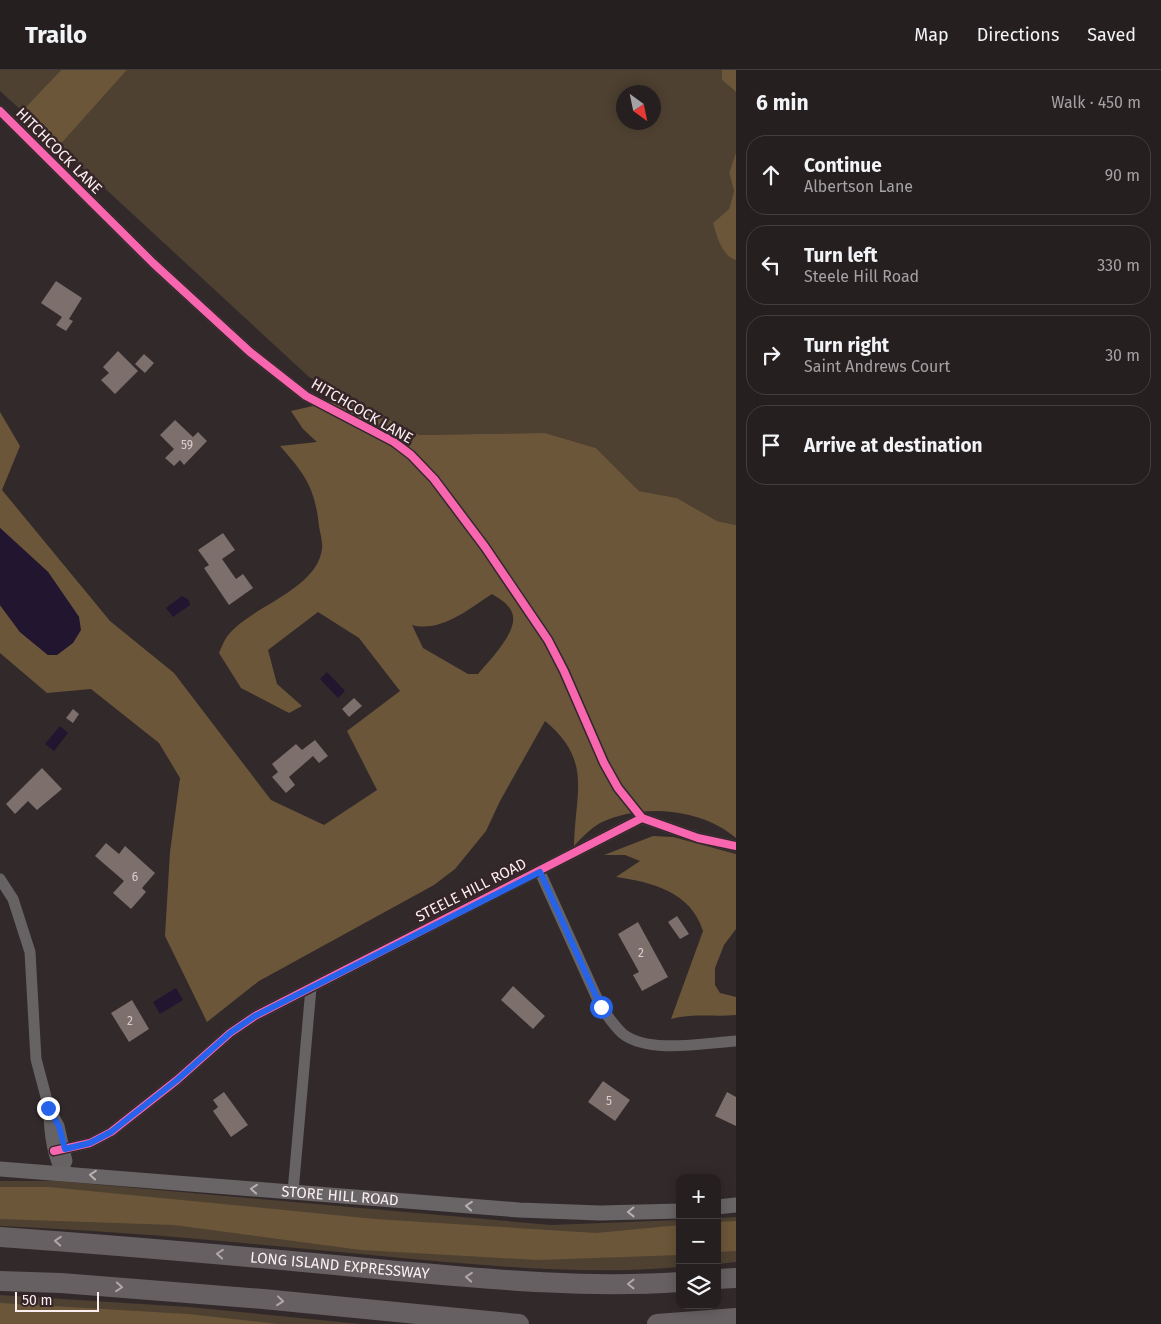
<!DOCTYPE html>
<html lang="en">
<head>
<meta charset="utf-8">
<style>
  :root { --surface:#261f20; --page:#322c2d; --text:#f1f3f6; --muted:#a4a2a5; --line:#423d3e }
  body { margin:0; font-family:"Fira Sans",sans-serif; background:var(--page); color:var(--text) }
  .controls { position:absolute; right:15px; bottom:15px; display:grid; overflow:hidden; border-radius:10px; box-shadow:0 2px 12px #0003 }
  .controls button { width:45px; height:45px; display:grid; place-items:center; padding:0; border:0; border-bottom:1px solid var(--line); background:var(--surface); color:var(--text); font:25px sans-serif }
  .compass { position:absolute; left:616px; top:15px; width:45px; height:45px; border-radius:50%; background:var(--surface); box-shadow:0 2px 12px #0003; rotate:147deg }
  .scale { position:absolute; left:15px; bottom:12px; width:84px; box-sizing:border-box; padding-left:5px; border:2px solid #faeef0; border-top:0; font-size:14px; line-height:18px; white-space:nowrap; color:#faeef0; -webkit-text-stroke:4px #362528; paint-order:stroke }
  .stop { position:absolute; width:15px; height:15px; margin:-11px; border:4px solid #2563eb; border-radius:50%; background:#fff }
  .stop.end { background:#2563eb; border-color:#fff; box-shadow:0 1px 5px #0008 }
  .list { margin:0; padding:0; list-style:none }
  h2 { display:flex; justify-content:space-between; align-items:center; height:65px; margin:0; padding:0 20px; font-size:21px }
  h2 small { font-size:16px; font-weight:400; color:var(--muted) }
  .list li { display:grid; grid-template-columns:32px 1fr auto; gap:15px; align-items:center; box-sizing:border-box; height:80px; margin:0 10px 10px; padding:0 10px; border:1px solid var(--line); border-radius:20px }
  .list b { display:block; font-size:19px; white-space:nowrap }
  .list p { margin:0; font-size:16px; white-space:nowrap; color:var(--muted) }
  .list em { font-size:16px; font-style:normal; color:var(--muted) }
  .icon { flex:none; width:28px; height:28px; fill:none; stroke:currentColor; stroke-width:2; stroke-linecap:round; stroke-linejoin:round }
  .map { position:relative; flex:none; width:736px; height:1254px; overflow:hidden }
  header { display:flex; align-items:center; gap:30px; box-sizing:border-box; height:70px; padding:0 25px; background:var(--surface); border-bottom:1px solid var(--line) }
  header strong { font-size:24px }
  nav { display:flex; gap:28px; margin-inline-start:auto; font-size:18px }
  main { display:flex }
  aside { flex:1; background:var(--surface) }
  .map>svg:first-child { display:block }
  .green { fill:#4e4131; fill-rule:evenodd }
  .forest { fill:#6b5639; fill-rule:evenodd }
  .water { fill:#211530 }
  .building { fill:#7c6f6c }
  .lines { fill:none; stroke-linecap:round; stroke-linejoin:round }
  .minor { stroke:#676264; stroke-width:11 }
  .secondary { stroke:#696466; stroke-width:15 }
  .motorway { stroke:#666062; stroke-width:20 }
  .cycleway-casing { stroke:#362528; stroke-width:11 }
  .cycleway { stroke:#f766af; stroke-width:8 }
  .oneway { stroke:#b9b0b2 }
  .oneway2 { stroke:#b0a7a9 }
  .route { stroke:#2563eb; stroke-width:6 }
  .labels { text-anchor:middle; stroke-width:5; stroke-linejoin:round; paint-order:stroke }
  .number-label { font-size:12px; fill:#dacecf }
  .street-label { font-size:15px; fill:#faeef0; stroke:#362528 }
</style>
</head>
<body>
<header>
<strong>Trailo</strong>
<nav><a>Map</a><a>Directions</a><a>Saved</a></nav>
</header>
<main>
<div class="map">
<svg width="736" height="1254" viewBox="0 0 736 1254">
  <rect width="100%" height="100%" fill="#32292b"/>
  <path class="green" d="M0 0H61L22 41 0 21Z
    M127 0H722V10L736 22V82L729 103 734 121 729 139 714 153C718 167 722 185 736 190V455L717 451 677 428 639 421 596 378 545 363 419 365 309 307 59 76ZM624 22H654V52H624Z
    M0 1111H58L551 1155 680 1150V1197C581 1206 480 1195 381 1186 254 1174 128 1161 0 1156Z
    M736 1147V1192L717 1194V1148Z
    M0 1225 189 1237 361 1254H0Z"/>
  <path class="forest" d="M61 0H127L59 76 22 41Z
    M722 0H736V22L722 10Z
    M736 82V190C722 186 717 167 713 153L729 139 734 121 729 103Z
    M348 328 419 365 545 363 596 378 639 421 677 428 717 451 736 455V768C701 738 641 733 600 753 590 759 582 767 574 776 575 722 593 691 545 651L500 731 486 761 455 799 434 815 259 911 207 952 165 866 170 782 180 708 159 673 91 619 47 623 0 583V535L20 562 48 585 79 547 48 502 0 458V342L20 376 2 420 110 551 174 603 271 730 324 755 377 720 347 661 400 621 359 568 318 542 268 580 277 614 302 636 289 643 241 618 219 583C222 576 225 568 230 563 253 536 317 519 322 479 323 472 320 463 319 456 315 418 305 404 280 376L317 372 303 359 291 341ZM492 524C500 529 511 535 513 546 516 564 489 591 478 604H468L423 578 412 555C440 563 469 539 492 524Z
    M653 766 673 767 736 784V859L724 875 715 898V915L720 923 736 927V945C714 947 692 943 671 949L703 861C691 822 652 812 616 807L640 791 625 785H604Z
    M0 1117H49L375 1149 596 1163 680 1155V1185L538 1190 361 1180 174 1155 0 1149Z
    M736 1151V1181L717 1182V1152Z
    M0 1233 188 1244 278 1254H0Z"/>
  <path class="water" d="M0 458 48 502 79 547 81 560 73 573 57 585H48L20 562 0 535Z
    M182 526 189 530 190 535 173 547 166 538Z
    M327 602 345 621 338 628 320 609Z
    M60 656 68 663 54 681 45 674Z
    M176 918 183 930 160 944 153 932Z"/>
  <path class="building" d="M56 211 82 228 69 249 73 251 66 261 56 255 62 247 41 233Z
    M118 281 138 301 115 324 101 310 109 303 103 297Z
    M144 284 154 293 145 303 135 294Z
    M175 350 193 367 198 362 207 371 184 395 180 390 174 396 165 388 174 379 160 365Z
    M223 463 235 480 222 489 236 509 243 504 253 518 229 535 204 498 209 495 198 480Z
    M354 628 362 636 349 647 342 639Z
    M73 639 79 644 73 653 66 648Z
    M315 670 328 686 319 693 313 686 289 707 295 715 286 723 272 707 278 702 272 694 296 674 302 680Z
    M42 698 62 719 37 740 28 731 15 744 6 734Z
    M106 773 119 784 125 776 155 803 142 818 146 822 131 839 113 823 124 811 95 786Z
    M677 846 689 864 680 869 668 852Z
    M638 852 668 907 642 921 633 905 639 902 618 864Z
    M513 916 545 946 533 959 501 930Z
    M132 930 149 959 129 972 111 943Z
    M603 1011 630 1030 615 1051 588 1032Z
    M224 1022 248 1055 231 1067 213 1041 218 1037 213 1030Z
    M727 1022 736 1027V1056L715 1046Z"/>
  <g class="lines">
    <path class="minor" d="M0 41 153 193 250 282 306 326 394 372 411 385 434 409 485 477 548 570 564 601 604 693 618 718 642 748 698 768 736 776
      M540 802 601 937C608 946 614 956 623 964 649 984 704 973 736 971
      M0 809 13 829 30 882 36 989 49 1038
      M49 1038 59 1056 67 1091 62 1103C51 1084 49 1060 49 1038Z
      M54 1081 90 1073 111 1062 177 1010 230 963 255 946 642 748
      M293 1122 311 918"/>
    <g class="secondary">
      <path id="s1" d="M0 1099 519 1140 600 1143 680 1141"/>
      <path d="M717 1137 736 1135"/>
    </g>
    <g class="motorway">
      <path id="s2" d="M0 1167C126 1176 252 1187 377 1199 478 1208 579 1219 680 1212"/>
      <path d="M717 1209 736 1208"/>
      <path d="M0 1211 61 1213 263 1229 519 1254"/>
      <path d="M657 1254 736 1248"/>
    </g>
    <g class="cycleway-casing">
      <path id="cycleway" d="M0 41 153 193 250 282 306 326 394 372 411 385 434 409 485 477 548 570 564 601 604 693 618 718 642 748 698 768 736 776
        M54 1081 90 1073 111 1062 177 1010 230 963 255 946 642 748"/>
    </g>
    <use href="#cycleway" class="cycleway"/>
  </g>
  <defs><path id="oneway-chevron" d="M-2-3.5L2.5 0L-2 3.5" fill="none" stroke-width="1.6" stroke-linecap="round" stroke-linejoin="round" transform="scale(1.25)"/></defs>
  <g class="oneway">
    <use href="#oneway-chevron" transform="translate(93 1105) rotate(-175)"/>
    <use href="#oneway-chevron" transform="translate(254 1119) rotate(-175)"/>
    <use href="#oneway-chevron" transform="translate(469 1136) rotate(-175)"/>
    <use href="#oneway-chevron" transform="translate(631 1142) rotate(179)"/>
  </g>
  <g class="oneway2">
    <use href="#oneway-chevron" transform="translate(58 1171) rotate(-176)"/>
    <use href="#oneway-chevron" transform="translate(220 1184) rotate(-175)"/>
    <use href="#oneway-chevron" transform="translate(469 1207) rotate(-175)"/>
    <use href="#oneway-chevron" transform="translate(631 1214) rotate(180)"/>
    <use href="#oneway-chevron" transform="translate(119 1217) rotate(5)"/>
    <use href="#oneway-chevron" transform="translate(280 1231) rotate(6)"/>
  </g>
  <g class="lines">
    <path class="route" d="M48 1038 59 1056 65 1079 90 1073 111 1062 177 1010 230 963 255 946 540 802 601 937"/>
  </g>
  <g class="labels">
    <g class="number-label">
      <text x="187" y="379">59</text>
      <text x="135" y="811">6</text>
      <text x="641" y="887">2</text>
      <text x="130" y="955">2</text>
      <text x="609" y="1035">5</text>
    </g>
    <g class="street-label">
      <text transform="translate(59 81) rotate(45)" y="5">HITCHCOCK LANE</text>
      <text transform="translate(362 341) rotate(30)" y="5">HITCHCOCK LANE</text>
      <text transform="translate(471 820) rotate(-27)" y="5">STEELE HILL ROAD</text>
      <text dy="5" stroke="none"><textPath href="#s1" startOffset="341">STORE HILL ROAD</textPath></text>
      <text dy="5" stroke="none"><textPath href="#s2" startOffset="341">LONG ISLAND EXPRESSWAY</textPath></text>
    </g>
  </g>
</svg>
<div class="controls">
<button>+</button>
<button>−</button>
<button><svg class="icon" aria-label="layers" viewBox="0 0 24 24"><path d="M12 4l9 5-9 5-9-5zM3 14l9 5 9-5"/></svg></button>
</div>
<svg class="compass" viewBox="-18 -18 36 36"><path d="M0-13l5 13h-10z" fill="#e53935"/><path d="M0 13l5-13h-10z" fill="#a4a2a5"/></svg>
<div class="scale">50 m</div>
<div class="stop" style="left:601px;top:937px"></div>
<div class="stop end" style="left:48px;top:1038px"></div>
</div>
<aside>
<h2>6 min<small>Walk · 450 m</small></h2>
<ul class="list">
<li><svg class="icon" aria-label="ahead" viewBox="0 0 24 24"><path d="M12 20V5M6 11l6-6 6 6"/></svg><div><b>Continue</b><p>Albertson Lane</p></div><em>90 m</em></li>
<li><svg class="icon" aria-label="left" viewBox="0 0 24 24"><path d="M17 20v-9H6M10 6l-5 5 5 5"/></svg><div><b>Turn left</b><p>Steele Hill Road</p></div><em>330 m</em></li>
<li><svg class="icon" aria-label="right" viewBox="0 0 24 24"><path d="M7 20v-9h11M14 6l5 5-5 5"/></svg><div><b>Turn right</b><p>Saint Andrews Court</p></div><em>30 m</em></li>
<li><svg class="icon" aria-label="arrive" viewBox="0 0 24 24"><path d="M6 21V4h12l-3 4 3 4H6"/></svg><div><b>Arrive at destination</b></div></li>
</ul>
</aside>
</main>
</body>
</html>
